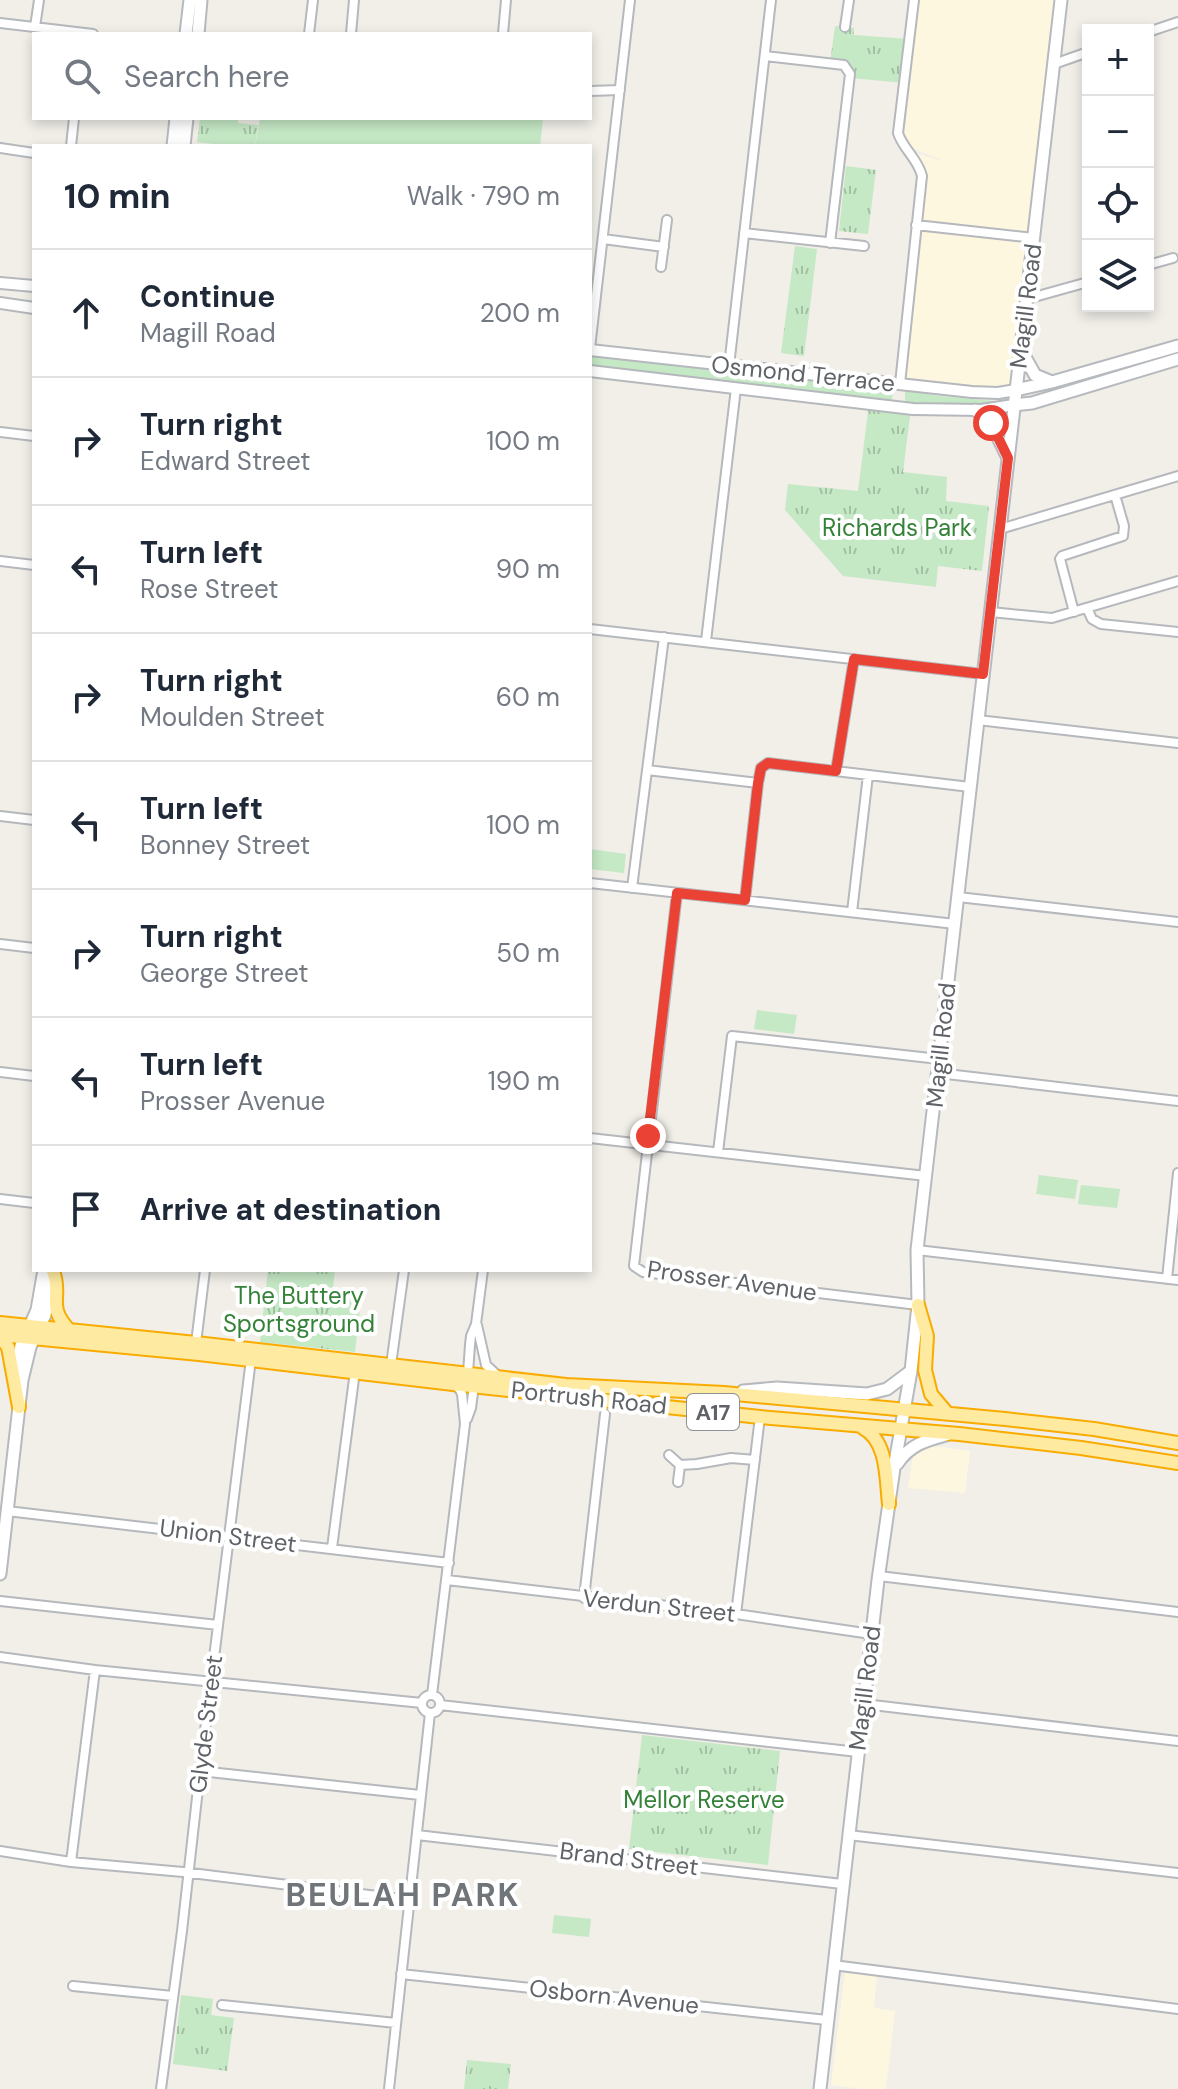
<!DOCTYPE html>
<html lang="en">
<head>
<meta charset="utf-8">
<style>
  :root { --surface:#fff; --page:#f6f6f7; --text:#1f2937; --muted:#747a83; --line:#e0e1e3 }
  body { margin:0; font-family:"DM Sans",sans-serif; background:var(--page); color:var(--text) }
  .controls { position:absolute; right:24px; top:24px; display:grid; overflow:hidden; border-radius:0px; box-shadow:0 4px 12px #0003 }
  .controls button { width:72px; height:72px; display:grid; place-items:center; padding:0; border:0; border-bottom:2px solid var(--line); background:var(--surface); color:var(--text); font:40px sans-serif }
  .stop { position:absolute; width:24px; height:24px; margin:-18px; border:6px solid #ea4335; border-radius:50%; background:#fff }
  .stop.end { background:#ea4335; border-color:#fff; box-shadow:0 2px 8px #0008 }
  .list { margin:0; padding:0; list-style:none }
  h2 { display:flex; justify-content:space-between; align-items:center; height:104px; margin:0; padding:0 32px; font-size:34px }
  h2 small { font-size:26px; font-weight:400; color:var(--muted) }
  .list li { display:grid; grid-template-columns:52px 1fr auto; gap:24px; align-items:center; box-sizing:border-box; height:128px; padding:0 32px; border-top:2px solid var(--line) }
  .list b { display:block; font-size:30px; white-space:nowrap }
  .list p { margin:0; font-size:26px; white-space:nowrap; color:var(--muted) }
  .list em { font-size:26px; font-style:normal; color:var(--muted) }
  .icon { flex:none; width:44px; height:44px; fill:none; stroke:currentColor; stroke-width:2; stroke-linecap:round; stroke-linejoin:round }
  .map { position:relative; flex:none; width:1178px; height:2089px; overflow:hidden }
  .search { position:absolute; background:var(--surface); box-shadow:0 4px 12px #0003; left:32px; top:32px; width:560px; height:88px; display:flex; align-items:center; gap:20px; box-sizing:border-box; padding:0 28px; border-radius:0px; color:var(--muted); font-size:30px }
  .panel { position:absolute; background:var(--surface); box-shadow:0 4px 12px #0003; left:32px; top:144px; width:560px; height:1128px; border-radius:0px }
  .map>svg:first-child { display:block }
  .commercial { fill:#fef7e0 }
  .grass { fill:#c5e8c5 }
  .park { fill:url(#park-tufts) }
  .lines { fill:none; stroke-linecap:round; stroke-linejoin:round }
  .minor-casing { stroke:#b5b8bc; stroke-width:12 }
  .tertiary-casing { stroke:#b5b8bc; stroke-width:14 }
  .secondary-casing { stroke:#b6babf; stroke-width:15 }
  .trunk-casing { stroke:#f9ab00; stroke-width:16 }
  .minor { stroke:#fff; stroke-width:8 }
  .tertiary { stroke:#fff; stroke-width:10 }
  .secondary { stroke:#fff; stroke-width:11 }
  .trunk { stroke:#feeaa1; stroke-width:12 }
  .route { stroke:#ea4335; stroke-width:10 }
  .labels { text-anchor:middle; stroke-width:8; stroke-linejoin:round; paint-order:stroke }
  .shield { fill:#fff; stroke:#8f9295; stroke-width:2 }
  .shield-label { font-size:22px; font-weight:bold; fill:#5f6368 }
  .street-label { font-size:24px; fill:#5f6368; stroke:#fff }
  .park-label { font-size:24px; fill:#348238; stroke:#fff }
  .district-label { font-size:32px; font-weight:bold; letter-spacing:2px; fill:#70757a; stroke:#fff }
</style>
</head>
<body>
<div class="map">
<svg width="1178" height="2089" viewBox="0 0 1178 2089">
  <defs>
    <pattern id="park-tufts" width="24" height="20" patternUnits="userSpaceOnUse" patternTransform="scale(2)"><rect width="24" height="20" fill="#c5e8c5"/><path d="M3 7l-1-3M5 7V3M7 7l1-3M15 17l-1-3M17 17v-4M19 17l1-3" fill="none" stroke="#a3c0a4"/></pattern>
  </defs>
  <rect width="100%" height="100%" fill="#f1efe8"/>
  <path class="commercial" d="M914 0H1061L1016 390 900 384 922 176 908 151 946 162 910 147 904 137 911 77 905 76Z
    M935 1446 970 1451 965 1493 908 1488 913 1455 925 1448Z
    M845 1972 877 1976 874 2008 895 2011 886 2089H863L831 2085Z"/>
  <path class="grass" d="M260 118H543L540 146H255Z
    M590 354 888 388 893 390 892 399 887 401 590 367Z
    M908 391 940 396 995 401C968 411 937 405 909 404L905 402V392Z
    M590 849 626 854 624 873 590 869Z
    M757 1010 797 1015 794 1034 754 1029Z
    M1039 1175 1078 1180 1075 1199 1036 1194Z
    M1081 1185 1120 1189 1117 1208 1078 1204Z
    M554 1915 591 1919 589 1937 552 1933Z"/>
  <path class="park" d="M835 26 854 28V35L909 39 904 83 851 78 849 70 830 63Z
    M200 118H238V123L258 125 255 146H231L197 142Z
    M846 166 876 170 868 234 839 231Z
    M795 246 817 249 804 356 781 353Z
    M869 404 911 408 903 472 947 477 946 501 989 506 982 571 938 566 936 587 843 576 785 510 788 484 858 491Z
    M268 1270H335L332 1296 361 1299 355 1352 260 1342Z
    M642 1735 780 1751 768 1865 629 1849Z
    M181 1995 213 1999 211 2015 234 2018 227 2071 173 2064Z
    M467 2060 511 2064 508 2089H464Z"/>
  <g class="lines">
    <g class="minor-casing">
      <path id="minor" d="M0 23 93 34
        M35 27 39 0
        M845 27 849 0
        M1148 32 1178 22
        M309 34 313 0
        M351 34 354 0
        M503 34 506 0
        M765 56 844 65 850 74 830 243
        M1054 64 1088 52
        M590 91 620 90
        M71 146 74 118
        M0 148 34 153
        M916 225 1034 238
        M744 233 864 246
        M603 239 664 247
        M1148 265 1173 258
        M661 267 667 220
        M1027 299 1088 282
        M590 348 630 0
        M729 366 771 0
        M900 384 922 176C918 159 903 149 898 133L914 0
        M0 432 34 436
        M1000 529 1178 476
        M0 561 34 565
        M1087 608 1092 619 1101 624 1178 632
        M991 612 1052 618 1178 581
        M1074 612 1060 559 1062 556 1123 536 1124 526 1115 495
        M590 629 983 674
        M706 641 736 388
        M978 720 1178 743
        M647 770 758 783 761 768 768 763 970 787
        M836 771 854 659
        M0 816 34 820
        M590 883 955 924
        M632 888 664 637
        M677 893 634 1266 643 1272 918 1305
        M958 897 1178 922
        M745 900 758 783
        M852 912 868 775
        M0 944 34 948
        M0 1072 34 1076
        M938 1073 1178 1101
        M590 1138 926 1176
        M718 1152 732 1036 939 1059
        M0 1199 34 1203
        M917 1250 1178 1280
        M1167 1279 1178 1173
        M477 1325 486 1365 498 1376
        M196 1343 205 1270
        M391 1365 404 1270
        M468 1373 470 1345 471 1336 476 1324 483 1270
        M467 1419 471 1408 474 1386
        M669 1455 680 1465
        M680 1465 697 1464 731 1458 755 1460
        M678 1482 680 1465
        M7 1511 449 1563
        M332 1548 355 1371
        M879 1576 1178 1612
        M447 1580 736 1614 871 1634
        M584 1598 605 1414
        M0 1601 218 1625
        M736 1614 760 1417
        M0 1657 95 1670 422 1703
        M432 1695 465 1424 462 1394 460 1390 454 1384
        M422 1704a9 9 0 1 1 18 0a9 9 0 1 1-18 0Z
        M864 1704 1178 1741
        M440 1705 858 1752
        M200 1771 420 1795
        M417 1835 842 1884
        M848 1835 1178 1873
        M0 1851 71 1862 183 1872 410 1900
        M71 1862 95 1670
        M833 1965 1178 2009
        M401 1974 827 2020
        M73 1986 173 1996
        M222 2005 396 2023
        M161 2089 182 1931 200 1771 251 1359
        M389 2089 430 1713"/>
    </g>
    <g class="tertiary-casing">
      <path id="tertiary" d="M0 283 34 286
        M0 303 34 308
        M590 350 972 392 998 393 1016 390
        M590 371 913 409 981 410 1014 405"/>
    </g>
    <g class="secondary-casing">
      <path id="secondary" d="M186 34 190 0
        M198 34 201 0
        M173 146 176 118
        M184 146 187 118
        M1021 350 1035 375 1052 382
        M1016 390 1052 382 1178 346
        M1014 405 1032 403 1178 359
        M975 410 989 419 1008 458
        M16 1375V1364L21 1346 37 1310 44 1270
        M743 1391 777 1388 867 1394 887 1389 911 1371
        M897 1464C910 1444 927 1440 949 1434
        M0 1574 22 1380 30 1347 45 1315 52 1275
        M820 2089 878 1580 894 1468 911 1371 918 1305 917 1250 1061 0"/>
    </g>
    <g class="trunk-casing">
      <path id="trunk" d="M53 1271C63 1298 45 1305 70 1331
        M918 1305 927 1336 925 1370 931 1394 947 1413
        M0 1323 196 1343 566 1385 724 1393 1005 1419 1094 1429 1178 1443
        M0 1335 199 1354 453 1384 760 1417 959 1434 1081 1448 1178 1463
        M0 1337 8 1347 19 1407
        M863 1428C888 1441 886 1479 889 1504"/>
    </g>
    <use href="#minor" class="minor"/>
    <use href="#tertiary" class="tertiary"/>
    <use href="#secondary" class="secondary"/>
    <use href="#trunk" class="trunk"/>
  </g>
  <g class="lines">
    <path class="route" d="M648 1136 677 893 745 900 758 783 761 768 768 763 836 771 854 659 983 674 1008 458 991 423"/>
  </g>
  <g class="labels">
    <rect class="shield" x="687" y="1394" width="52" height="36" rx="6"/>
    <g class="shield-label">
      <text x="713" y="1420">A17</text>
    </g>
    <g class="street-label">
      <text transform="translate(1026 306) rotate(-83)" y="8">Magill Road</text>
      <text transform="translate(803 374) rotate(6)" y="8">Osmond Terrace</text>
      <text transform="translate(941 1045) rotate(-84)" y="8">Magill Road</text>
      <text transform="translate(732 1281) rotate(8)" y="8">Prosser Avenue</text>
      <text transform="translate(589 1398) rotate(6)" y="8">Portrush Road</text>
      <text transform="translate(228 1536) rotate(7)" y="8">Union Street</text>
      <text transform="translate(659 1606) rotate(6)" y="8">Verdun Street</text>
      <text transform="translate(865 1688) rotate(-83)" y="8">Magill Road</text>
      <text transform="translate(206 1724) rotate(-83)" y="8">Glyde Street</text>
      <text transform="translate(629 1859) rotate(7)" y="8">Brand Street</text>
      <text transform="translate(614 1997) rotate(6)" y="8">Osborn Avenue</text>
    </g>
    <g class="park-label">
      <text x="897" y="536">Richards Park</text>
      <text x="299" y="1304">The Buttery<tspan x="299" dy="28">Sportsground</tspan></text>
      <text x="704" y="1808">Mellor Reserve</text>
    </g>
    <g class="district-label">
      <text x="403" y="1906">BEULAH PARK</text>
    </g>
  </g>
</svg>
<div class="controls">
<button>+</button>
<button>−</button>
<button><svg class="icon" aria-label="locate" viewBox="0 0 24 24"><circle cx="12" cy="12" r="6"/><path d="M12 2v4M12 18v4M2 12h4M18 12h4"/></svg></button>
<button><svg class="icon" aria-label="layers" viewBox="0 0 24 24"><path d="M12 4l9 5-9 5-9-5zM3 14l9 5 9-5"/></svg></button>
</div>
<div class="stop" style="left:991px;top:423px"></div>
<div class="stop end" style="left:648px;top:1136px"></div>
<div class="search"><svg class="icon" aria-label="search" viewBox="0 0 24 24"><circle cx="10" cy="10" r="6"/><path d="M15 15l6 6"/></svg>Search here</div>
<section class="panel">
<h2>10 min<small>Walk · 790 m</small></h2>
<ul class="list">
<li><svg class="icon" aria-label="ahead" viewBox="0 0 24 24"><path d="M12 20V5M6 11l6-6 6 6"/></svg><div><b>Continue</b><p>Magill Road</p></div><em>200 m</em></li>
<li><svg class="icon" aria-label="right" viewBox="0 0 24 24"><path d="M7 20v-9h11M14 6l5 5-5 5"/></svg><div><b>Turn right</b><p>Edward Street</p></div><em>100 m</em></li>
<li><svg class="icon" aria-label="left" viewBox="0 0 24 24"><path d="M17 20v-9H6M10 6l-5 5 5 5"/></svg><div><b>Turn left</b><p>Rose Street</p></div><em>90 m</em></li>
<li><svg class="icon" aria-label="right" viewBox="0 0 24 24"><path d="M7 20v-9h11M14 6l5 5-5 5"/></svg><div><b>Turn right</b><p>Moulden Street</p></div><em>60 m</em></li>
<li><svg class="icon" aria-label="left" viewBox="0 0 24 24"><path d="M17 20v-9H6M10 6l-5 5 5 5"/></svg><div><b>Turn left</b><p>Bonney Street</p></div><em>100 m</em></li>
<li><svg class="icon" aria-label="right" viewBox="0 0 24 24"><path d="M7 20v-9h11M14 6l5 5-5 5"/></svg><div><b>Turn right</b><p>George Street</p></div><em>50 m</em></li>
<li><svg class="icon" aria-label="left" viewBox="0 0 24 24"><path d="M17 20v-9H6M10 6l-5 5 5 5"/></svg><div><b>Turn left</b><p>Prosser Avenue</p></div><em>190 m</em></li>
<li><svg class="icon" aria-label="arrive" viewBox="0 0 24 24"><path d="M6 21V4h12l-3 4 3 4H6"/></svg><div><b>Arrive at destination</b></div></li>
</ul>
</section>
</div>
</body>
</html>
